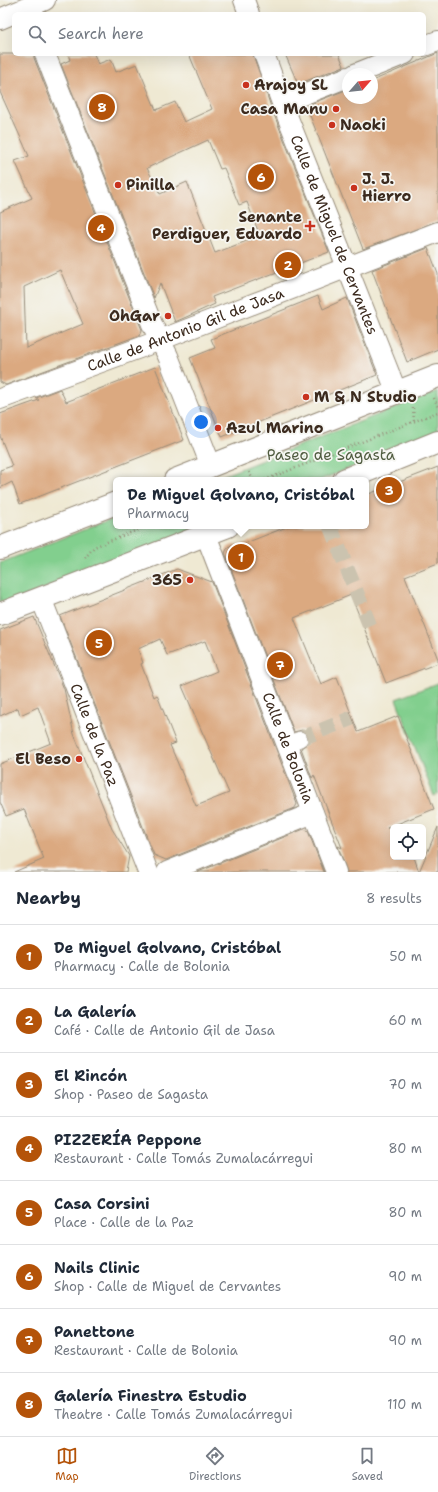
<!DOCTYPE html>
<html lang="en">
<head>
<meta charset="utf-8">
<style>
  :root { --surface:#fff; --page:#f6f6f7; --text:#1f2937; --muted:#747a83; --line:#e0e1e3; --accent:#b45309 }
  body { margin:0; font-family:"Shantell Sans",sans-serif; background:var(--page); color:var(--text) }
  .controls { position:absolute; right:12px; bottom:12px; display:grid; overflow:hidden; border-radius:6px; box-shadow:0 4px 16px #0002 }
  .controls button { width:36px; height:36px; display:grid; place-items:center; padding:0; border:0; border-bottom:1px solid var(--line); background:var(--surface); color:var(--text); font:20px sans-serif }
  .compass { position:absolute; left:342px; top:68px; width:36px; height:36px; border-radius:50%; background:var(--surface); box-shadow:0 4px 16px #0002; rotate:62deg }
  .you { position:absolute; left:201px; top:422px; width:14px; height:14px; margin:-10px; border:3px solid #fff; border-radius:50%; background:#1a73e8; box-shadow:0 0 0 6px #1a73e833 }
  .badge { display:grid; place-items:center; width:26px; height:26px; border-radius:50%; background:var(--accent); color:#fff; font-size:13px; font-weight:700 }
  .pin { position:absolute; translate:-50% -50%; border:2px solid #fff; box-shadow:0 1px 4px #0006 }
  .popup { position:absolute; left:113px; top:477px; width:256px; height:52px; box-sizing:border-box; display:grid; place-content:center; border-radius:6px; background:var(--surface); filter:drop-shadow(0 1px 3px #0005); font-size:13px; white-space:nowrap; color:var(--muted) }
  .popup b { font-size:15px; color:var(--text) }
  .popup::after { content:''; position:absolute; left:50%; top:100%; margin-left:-8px; border:8px solid transparent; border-top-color:var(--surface) }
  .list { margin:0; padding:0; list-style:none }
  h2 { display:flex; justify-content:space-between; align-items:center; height:52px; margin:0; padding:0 16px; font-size:17px }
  h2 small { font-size:13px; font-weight:400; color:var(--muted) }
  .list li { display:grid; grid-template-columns:26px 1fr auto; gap:12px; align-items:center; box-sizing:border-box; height:64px; padding:0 16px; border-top:1px solid var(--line) }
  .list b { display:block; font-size:15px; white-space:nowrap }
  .list p { margin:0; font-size:13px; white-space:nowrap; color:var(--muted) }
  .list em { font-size:13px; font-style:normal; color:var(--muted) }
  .icon { flex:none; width:22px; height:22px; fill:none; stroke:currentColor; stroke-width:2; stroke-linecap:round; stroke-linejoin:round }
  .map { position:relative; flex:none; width:438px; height:872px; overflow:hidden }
  .search { position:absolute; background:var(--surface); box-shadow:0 4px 16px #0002; left:12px; right:12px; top:12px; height:44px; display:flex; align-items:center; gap:10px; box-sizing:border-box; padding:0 14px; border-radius:6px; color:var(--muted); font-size:15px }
  .sheet { height:564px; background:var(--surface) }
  nav { display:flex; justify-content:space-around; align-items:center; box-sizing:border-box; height:56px; border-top:1px solid var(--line); background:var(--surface); font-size:11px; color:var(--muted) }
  nav a { display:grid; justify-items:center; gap:2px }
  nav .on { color:var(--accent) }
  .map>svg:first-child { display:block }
  .green { fill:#82cf8e; stroke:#5e7c56 }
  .building { fill:#dba980; fill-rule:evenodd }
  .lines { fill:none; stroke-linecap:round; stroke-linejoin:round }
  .pedestrian-tunnel { stroke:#cbc3af; stroke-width:15; stroke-dasharray:15 8; stroke-linecap:butt }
  .pedestrian-casing { stroke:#958a78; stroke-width:16 }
  .minor-casing { stroke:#958a78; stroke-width:22 }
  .secondary-casing { stroke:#958a78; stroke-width:24 }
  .path { stroke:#958a78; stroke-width:2.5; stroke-dasharray:1 3; stroke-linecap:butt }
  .pedestrian { stroke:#fff; stroke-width:15 }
  .minor { stroke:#fff; stroke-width:20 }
  .secondary { stroke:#fff; stroke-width:22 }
  .poi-dot { fill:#c8321e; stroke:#f6f6f2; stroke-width:1.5 }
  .labels { text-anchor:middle; stroke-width:3.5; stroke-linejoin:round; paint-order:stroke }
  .poi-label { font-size:15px; font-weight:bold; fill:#3b2a1e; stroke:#f6f6f2; text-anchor:start }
  .street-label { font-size:15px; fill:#3b2a1e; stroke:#f6f6f2 }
  .park-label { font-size:15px; fill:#505c40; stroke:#f6f6f2 }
</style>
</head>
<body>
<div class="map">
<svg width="438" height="872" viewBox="0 0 438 872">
  <rect width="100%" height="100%" fill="#f6f6f2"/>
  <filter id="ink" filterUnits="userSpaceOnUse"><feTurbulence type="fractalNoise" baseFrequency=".025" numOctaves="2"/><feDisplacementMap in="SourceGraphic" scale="8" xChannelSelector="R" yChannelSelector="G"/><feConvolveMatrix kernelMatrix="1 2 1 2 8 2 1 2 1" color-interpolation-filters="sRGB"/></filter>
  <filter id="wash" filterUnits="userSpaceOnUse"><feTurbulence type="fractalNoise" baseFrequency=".012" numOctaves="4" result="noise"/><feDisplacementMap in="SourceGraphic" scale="16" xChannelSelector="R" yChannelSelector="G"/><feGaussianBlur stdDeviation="0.9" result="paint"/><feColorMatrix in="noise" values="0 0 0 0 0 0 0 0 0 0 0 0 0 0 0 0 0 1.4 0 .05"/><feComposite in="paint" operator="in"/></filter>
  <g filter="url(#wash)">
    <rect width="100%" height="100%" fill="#efe9d3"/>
    <path class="green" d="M438 391V433L320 480H212Z
      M116 517V526H203L0 606V563Z
      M438 683V794L434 796 396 699Z"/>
    <g id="blocks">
      <path class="building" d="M438 53V221L363 249 307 108H309L308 105 348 89V98H372V81Z
        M0 54H34V58L142 330 140 335 6 385 0 382V212L32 198 15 161 29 156 0 92ZM60 270 83 324 26 348 24 287Z
        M68 54H94L98 64 111 59 116 72 137 64 156 110 175 102 184 122 212 109 189 54H253L271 107 329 252 212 297 215 304 175 322 160 283 154 298 61 64 70 60ZM208 140 220 169 224 168 239 205 247 202 260 236 215 253 187 182 160 194 147 168Z
        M285 54H339L344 66 298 84Z
        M428 248 438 274V349L407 362 372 270Z
        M318 296 323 309 347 298 377 375 222 437 190 358 215 348 211 339Z
        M155 367 184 440 20 504 12 482 0 488V470L12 466 0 436V414L39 400 36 398 60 389 66 402Z
        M438 467V563L405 576 438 659V663L386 683 351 595 294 618 321 684 337 677 358 732 398 716 434 809 387 828 393 830V857H414L419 872 438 827V872H347L338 846 342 848 314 775 312 778 301 748 307 744 308 736 306 732 302 730 294 732 225 553 228 547 235 544 238 546 289 526H366V495Z
        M177 569 212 582 297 804 295 808 166 860 154 855 60 616ZM160 639 167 655 205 641 217 671 182 686 229 793 196 806 170 745 176 743 157 695 154 697 141 664 143 663 138 649Z
        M34 617 64 689 74 734 112 829 129 856 126 872H14L44 859 24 809 6 816 0 802V764L51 743 38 707 20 715 18 708 0 716V630Z
        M304 829 308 831 324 872H198Z"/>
    </g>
  </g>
  <g filter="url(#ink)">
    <use href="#blocks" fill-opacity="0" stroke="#958a78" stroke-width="1"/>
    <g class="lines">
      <path class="pedestrian-tunnel" d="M330 526 370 626 364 628
        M300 739 352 718"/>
      <g class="pedestrian-casing">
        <path id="pedestrian" d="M287 744 300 739"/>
      </g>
      <g class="minor-casing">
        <g id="minor">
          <path d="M244 0 249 14"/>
          <path d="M0 19 45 0"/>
          <path d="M424 46 438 41"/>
          <path d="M45 54 152 324 168 356 211 466"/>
          <path id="s1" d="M264 54 282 103 397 393"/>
          <path d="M355 74 405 54"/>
          <path d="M282 103 348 77"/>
          <path id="s2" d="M0 399 142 347 438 232"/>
          <path id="s3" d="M206 535 336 872"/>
          <path id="s4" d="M41 598 148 872"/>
          <path d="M167 872 313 813"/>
        </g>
      </g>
      <g class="secondary-casing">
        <path id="secondary" d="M175 480 438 376
          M344 480 438 442
          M0 548 116 503
          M0 614 228 526"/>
      </g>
      <path class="path" d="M434 398 438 407
        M413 408 414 421
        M249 472 253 480
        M265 480 438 412
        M85 558 94 547 148 526"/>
      <use href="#pedestrian" class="pedestrian"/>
      <use href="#minor" class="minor"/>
      <use href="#secondary" class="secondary"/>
    </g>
  </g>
  <g class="poi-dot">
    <circle cx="246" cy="85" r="4"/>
    <circle cx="336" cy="109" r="4"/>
    <circle cx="332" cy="125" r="4"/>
    <circle cx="118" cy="185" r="4"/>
    <circle cx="354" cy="188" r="4"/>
    <path d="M308 220h4v4h4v4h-4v4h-4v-4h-4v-4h4z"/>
    <circle cx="168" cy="316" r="4"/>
    <circle cx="306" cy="397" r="4"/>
    <circle cx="218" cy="428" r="4"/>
    <circle cx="190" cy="580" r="4"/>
    <circle cx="79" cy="759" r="4"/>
  </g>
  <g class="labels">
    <g class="poi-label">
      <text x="254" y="90">Arajoy SL</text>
      <text x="328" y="114" text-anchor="end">Casa Manu</text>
      <text x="340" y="130">Naoki</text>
      <text x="362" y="184">J. J.<tspan x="362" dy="17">Hierro</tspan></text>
      <text x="126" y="190">Pinilla</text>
      <text x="302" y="222" text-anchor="end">Senante<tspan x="302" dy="17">Perdiguer, Eduardo</tspan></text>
      <text x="160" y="321" text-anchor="end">OhGar</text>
      <text x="314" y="402">M &amp; N Studio</text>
      <text x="226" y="433">Azul Marino</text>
      <text x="182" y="585" text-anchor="end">365</text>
      <text x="71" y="764" text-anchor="end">El Beso</text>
    </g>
    <g class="street-label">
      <text dy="5" stroke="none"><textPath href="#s1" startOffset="194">Calle de Miguel de Cervantes</textPath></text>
      <text dy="5" stroke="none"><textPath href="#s2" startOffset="198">Calle de Antonio Gil de Jasa</textPath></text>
      <text dy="5" stroke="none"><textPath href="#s4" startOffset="147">Calle de la Paz</textPath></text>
      <text dy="5" stroke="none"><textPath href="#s3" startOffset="228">Calle de Bolonia</textPath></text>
    </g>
    <g class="park-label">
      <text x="331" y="460">Paseo de Sagasta</text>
    </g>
  </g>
</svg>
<div class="controls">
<button><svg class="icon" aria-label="locate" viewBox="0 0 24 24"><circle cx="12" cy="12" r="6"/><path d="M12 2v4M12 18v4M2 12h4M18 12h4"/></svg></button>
</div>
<svg class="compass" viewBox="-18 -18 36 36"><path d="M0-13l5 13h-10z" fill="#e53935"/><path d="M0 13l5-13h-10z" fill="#747a83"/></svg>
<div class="you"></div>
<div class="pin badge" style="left:241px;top:557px">1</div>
<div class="popup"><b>De Miguel Golvano, Cristóbal</b>Pharmacy</div>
<div class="pin badge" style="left:288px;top:265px">2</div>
<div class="pin badge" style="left:389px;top:490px">3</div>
<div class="pin badge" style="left:101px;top:228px">4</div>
<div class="pin badge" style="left:99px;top:643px">5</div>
<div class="pin badge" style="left:261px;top:177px">6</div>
<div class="pin badge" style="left:280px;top:665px">7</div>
<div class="pin badge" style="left:102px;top:107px">8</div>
<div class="search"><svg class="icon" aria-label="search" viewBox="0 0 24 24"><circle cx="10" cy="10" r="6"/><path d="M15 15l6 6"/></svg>Search here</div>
</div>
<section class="sheet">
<h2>Nearby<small>8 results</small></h2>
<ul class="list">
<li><span class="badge">1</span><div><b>De Miguel Golvano, Cristóbal</b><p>Pharmacy · Calle de Bolonia</p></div><em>50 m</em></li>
<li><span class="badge">2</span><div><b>La Galería</b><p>Café · Calle de Antonio Gil de Jasa</p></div><em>60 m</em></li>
<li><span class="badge">3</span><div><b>El Rincón</b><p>Shop · Paseo de Sagasta</p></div><em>70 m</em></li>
<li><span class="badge">4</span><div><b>PIZZERÍA Peppone</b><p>Restaurant · Calle Tomás Zumalacárregui</p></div><em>80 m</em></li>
<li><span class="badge">5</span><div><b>Casa Corsini</b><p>Place · Calle de la Paz</p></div><em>80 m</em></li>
<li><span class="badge">6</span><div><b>Nails Clinic</b><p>Shop · Calle de Miguel de Cervantes</p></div><em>90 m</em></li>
<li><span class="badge">7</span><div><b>Panettone</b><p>Restaurant · Calle de Bolonia</p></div><em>90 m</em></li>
<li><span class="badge">8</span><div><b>Galería Finestra Estudio</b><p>Theatre · Calle Tomás Zumalacárregui</p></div><em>110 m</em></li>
</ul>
</section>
<nav>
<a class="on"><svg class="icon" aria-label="map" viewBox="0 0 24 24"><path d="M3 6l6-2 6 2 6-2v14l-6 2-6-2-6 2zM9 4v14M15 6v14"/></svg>Map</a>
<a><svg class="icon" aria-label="directions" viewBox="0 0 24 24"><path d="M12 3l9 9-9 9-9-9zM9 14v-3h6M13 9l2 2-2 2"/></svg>Directions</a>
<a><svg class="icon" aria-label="saved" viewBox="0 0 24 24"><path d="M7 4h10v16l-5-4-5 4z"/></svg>Saved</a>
</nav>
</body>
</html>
